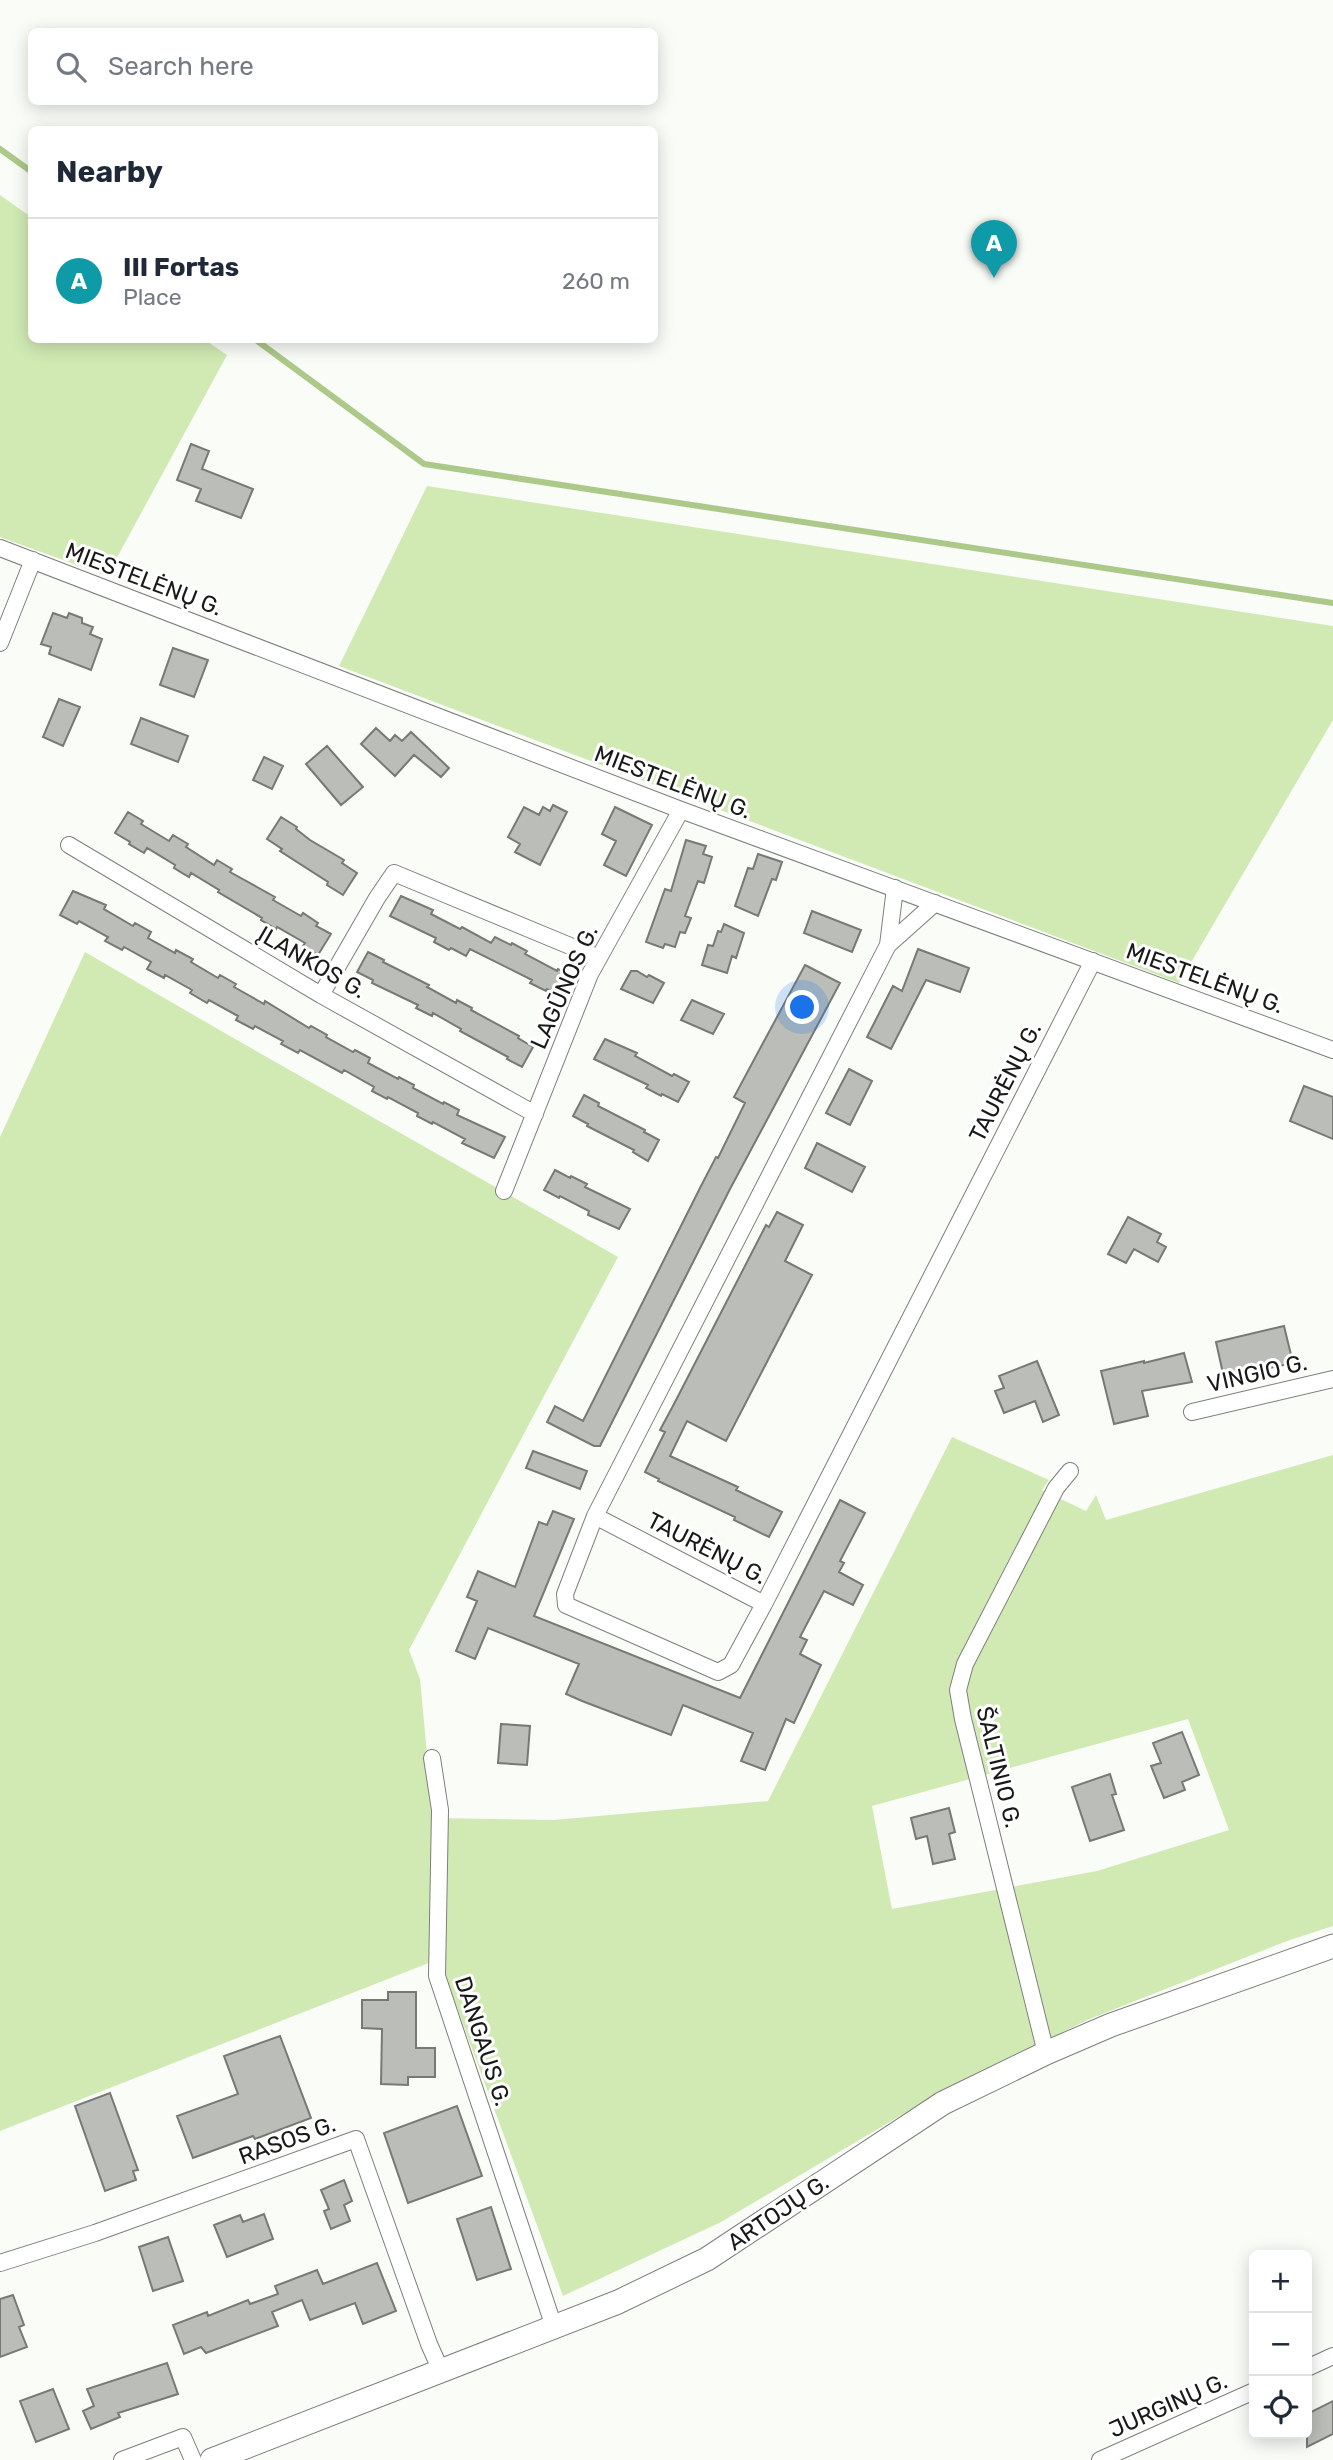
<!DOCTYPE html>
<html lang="en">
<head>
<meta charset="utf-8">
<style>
  :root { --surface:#fff; --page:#f6f6f7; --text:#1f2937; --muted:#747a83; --line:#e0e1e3; --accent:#db2777 }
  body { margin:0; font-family:Rubik,sans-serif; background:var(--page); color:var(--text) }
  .controls { position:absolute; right:21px; bottom:21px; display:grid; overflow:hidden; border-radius:10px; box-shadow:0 4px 18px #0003 }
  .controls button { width:63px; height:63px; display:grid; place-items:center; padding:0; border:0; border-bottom:2px solid var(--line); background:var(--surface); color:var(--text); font:35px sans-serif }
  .you { position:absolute; left:803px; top:1008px; width:24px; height:24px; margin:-18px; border:5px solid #fff; border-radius:50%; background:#1a73e8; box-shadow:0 0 0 10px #1a73e833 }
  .badge { display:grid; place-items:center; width:46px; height:46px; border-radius:50%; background:var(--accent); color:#fff; font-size:23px; font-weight:700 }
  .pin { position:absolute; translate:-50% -58px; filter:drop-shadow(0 2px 4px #0008) }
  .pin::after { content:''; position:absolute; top:37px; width:24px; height:21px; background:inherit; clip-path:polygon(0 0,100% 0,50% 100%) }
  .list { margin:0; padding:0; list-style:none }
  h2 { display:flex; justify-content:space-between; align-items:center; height:91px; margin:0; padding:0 28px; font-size:30px }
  h2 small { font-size:23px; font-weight:400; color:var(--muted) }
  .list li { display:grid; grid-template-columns:46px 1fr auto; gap:21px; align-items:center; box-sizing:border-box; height:126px; padding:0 28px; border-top:2px solid var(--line) }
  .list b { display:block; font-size:26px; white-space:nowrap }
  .list p { margin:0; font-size:23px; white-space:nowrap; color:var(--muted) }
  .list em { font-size:23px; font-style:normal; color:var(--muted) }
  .icon { flex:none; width:38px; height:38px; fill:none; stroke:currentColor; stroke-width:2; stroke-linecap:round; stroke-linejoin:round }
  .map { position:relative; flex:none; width:1333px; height:2460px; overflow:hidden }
  .search { position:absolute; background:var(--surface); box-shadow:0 4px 18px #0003; left:28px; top:28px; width:630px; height:77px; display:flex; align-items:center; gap:18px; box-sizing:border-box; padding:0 24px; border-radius:10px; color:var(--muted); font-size:26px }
  .panel { position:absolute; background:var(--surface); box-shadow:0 4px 18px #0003; left:28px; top:126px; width:630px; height:217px; border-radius:10px }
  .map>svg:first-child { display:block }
  .green { fill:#d1eab4; fill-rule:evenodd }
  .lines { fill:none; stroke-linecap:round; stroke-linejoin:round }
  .stream { stroke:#acc989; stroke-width:6 }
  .building { fill:#bbbdb9; stroke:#777975; stroke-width:2 }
  .minor-casing { stroke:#7d7f7c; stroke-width:18 }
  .secondary-casing { stroke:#7d7f7c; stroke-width:25 }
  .minor { stroke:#fff; stroke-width:16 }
  .secondary { stroke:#fff; stroke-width:23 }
  .labels { text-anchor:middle; stroke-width:6; stroke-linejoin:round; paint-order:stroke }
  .street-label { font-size:23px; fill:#191a18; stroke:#fff }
</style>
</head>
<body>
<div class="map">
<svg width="1333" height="2460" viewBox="0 0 1333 2460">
  <rect width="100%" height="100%" fill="#fafcf8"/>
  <path class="green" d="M0 195 31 217 32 340H205L227 355 107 576 0 537Z
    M427 486 1333 626V720L1179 983 339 666Z
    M85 952C261 1055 440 1155 618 1257L409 1650 420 1679 433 1818 553 1820 768 1801 952 1437 1049 1480 1042 1490 1086 1511 1096 1495 1106 1520 1333 1455V1926L1287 1941 1087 2020 925 2101 721 2222 563 2296 439 1959 0 2131V1137ZM1188 1719 1229 1830 1097 1871 892 1909 872 1806Z"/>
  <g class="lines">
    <path class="stream" d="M0 149 32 172
      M256 340 424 464 1333 603"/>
  </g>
  <path class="building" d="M191 444 209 451 202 469 253 489 241 518 196 501 201 489 177 480Z
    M53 613 67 618 69 613 82 618V623L93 627 90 634 102 639 91 670 49 654 51 647 41 644Z
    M173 648 208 660 194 697 160 685Z
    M59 699 80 707 63 746 43 737Z
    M141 718 188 736 178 762 131 744Z
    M376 728 390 741 395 735 402 741 411 732 449 768 441 777 414 755 395 776 361 744Z
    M327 746 363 787 341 805 306 764Z
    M264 757 283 766 272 789 253 780Z
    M553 805 567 812 540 865 515 852 520 844 508 837 524 807 539 815 543 807 550 811Z
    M615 807 652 825 626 876 604 865 616 841 602 834Z
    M128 812 143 821 141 824 169 841 173 835 188 844 186 847 214 865 217 860 232 869 230 872 275 897 273 900 301 916 303 913 318 923 316 926 331 934 318 955 303 946 305 943 277 927 276 929 261 920 262 918 218 892 219 890 191 873 189 877 174 868 175 865 147 848 144 853 129 844 130 842 115 833Z
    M281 817 297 827 296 829 310 840 344 860 342 863 357 873 343 895 327 885 328 882 280 851 282 849 267 839Z
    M686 840 706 846 703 854 712 857 704 883 698 881 685 916 691 918 685 933 680 932 675 947 665 944 663 948 646 942 665 889 671 891Z
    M758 854 782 862 776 880 772 879 758 916 735 906 748 868 753 869Z
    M73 891 106 905 104 909 133 926 135 923 151 932 148 938 175 953 176 950 193 959 191 962 218 978 220 975 236 984 234 987 264 1004 265 1001 309 1028 311 1026 327 1035 326 1037 353 1052 355 1050 370 1058 368 1063 398 1079 399 1077 414 1085 413 1088 443 1104 444 1102 459 1110 457 1115 505 1137 494 1158 462 1143 465 1139 433 1122 432 1124 417 1116 418 1113 388 1097 387 1099 372 1091 374 1087 344 1070 342 1073 300 1050 298 1053 281 1044 283 1041 255 1026 253 1029 236 1020 238 1016 209 1000 207 1003 190 993 192 990 165 975 164 978 147 969 151 962 124 947 122 950 105 941 108 937 79 921 77 924 60 915Z
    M401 896 433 910 431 914 460 929 462 927 491 943 495 937 511 945 512 943 527 951 525 954 557 971 558 969 573 977 562 997 547 989 546 991 530 983 532 980 470 949 466 956 451 948 449 950 434 942 436 938 390 916Z
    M812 911 861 930 852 952 804 933Z
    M724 924 744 933 736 958 732 956 727 973 702 965 708 945 713 946 718 931 721 932Z
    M918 949 969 968 960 992 926 980 891 1049 867 1037 893 986 902 991Z
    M368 952 384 960 383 962 429 985 427 987 456 1003 457 1000 472 1008 471 1010 519 1036 518 1038 533 1047 522 1067 507 1059 508 1057 460 1031 461 1029 433 1013 432 1016 416 1008 418 1005 372 983 373 980 357 972Z
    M805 965 840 983 730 1189 600 1446H594L547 1422 555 1406 583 1421 700 1188 716 1157 718 1158 745 1103 734 1097Z
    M631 971H637L647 977 649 975 664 983 653 1003 621 989Z
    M692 1000 724 1014 713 1034 681 1020Z
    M605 1039 637 1053 635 1056 672 1076 674 1074 689 1082 678 1102 662 1094 661 1096 646 1088 648 1085 594 1059Z
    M849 1069 872 1081 850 1125 826 1113Z
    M1304 1086 1333 1097V1139L1290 1121Z
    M584 1095 599 1103 598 1106 645 1130 644 1132 659 1140 648 1161 633 1152 634 1150 587 1126 588 1124 573 1116Z
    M817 1143 865 1167 852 1192 805 1168Z
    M555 1170 570 1178 571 1176 587 1184 585 1187 630 1209 619 1229 588 1215 589 1211 560 1196 559 1198 544 1190Z
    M777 1212 803 1225 785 1261 812 1275 726 1441 687 1421 670 1456 738 1487 736 1490 782 1512 769 1537 734 1520 735 1517 658 1481 659 1479 645 1472 665 1432 660 1430 674 1404 766 1225 769 1227Z
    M1128 1217 1161 1234 1157 1242 1166 1247 1158 1262 1134 1249 1126 1263 1108 1254Z
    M1284 1326 1293 1363 1224 1378 1216 1342Z
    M1184 1353 1192 1382 1142 1391 1148 1416 1114 1424 1101 1371 1144 1361V1363Z
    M1037 1361 1059 1415 1043 1422 1035 1401 1004 1413 995 1391 1004 1388 999 1376Z
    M533 1451 587 1471 580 1489 526 1468Z
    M840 1500 865 1513 840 1561 844 1563 839 1572 863 1585 853 1605 824 1591 800 1637 807 1640 800 1654 821 1665 794 1723 786 1719 765 1770 741 1761 753 1733 683 1705 671 1735 582 1701 566 1694 579 1664 488 1628 475 1659 456 1651 477 1601 467 1597 478 1571 515 1587 539 1522 547 1525 553 1511 574 1519 534 1616 740 1698Z
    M501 1724 530 1726 527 1765 498 1763Z
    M1182 1732 1199 1775 1182 1782 1185 1790 1164 1798 1151 1766 1161 1763 1153 1743Z
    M1110 1774 1116 1794 1112 1795 1124 1830 1090 1841 1072 1787Z
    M949 1808 955 1832 949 1834 955 1859 933 1864 927 1836 916 1839 911 1818Z
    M388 1992H416V2048H435V2077H408V2085L381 2084 382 2029 362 2028V2000H388Z
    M280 2036 311 2118 255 2139 253 2136 193 2158 177 2116 238 2094 224 2056Z
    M110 2093 138 2170 133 2171 136 2180 105 2191 75 2106Z
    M457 2106 482 2176 408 2203 384 2133Z
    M344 2180 352 2201 344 2205 350 2221 331 2229 324 2211 329 2209 321 2190Z
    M491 2207 511 2269 477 2280 457 2219Z
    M264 2214 273 2239 227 2257 214 2225 240 2215 243 2222Z
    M168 2237 183 2281 153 2291 139 2247Z
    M377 2263 396 2311 363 2324 355 2303 310 2320 302 2300 272 2312 278 2326 206 2353 201 2347 184 2354 173 2325 207 2312 208 2316 248 2300 250 2304 278 2294 275 2286 317 2270 323 2284Z
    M13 2295 24 2325 19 2327 27 2347 0 2357V2299Z
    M167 2363 178 2394 118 2413 120 2417 91 2429 83 2411 94 2406 87 2389Z
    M53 2389 69 2429 36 2442 20 2401Z
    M1333 2401V2434L1307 2447V2414Z"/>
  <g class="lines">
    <g class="minor-casing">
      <path id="minor" d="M0 548 681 810 1333 1050
        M0 643 33 560
        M69 845 321 995 535 1114
        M895 888 888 945 935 903
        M888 945 595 1516 764 1604 1093 961
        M321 995 377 898 394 873 599 958
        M504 1191 590 974 681 810
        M1192 1412 1333 1379
        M595 1516 565 1594 566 1605 718 1672 731 1665 764 1604
        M432 1758 440 1810 437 1976 554 2327
        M1046 2053 963 1719 958 1690 965 1664 1056 1488 1070 1471
        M0 2263 95 2233 356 2139 429 2344 441 2371
        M1307 2368 1333 2356
        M122 2460 183 2437 193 2460
        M1100 2460 1254 2391"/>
    </g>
    <g class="secondary-casing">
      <path id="secondary" d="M212 2460 618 2302 707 2259 943 2103 1046 2053 1111 2025 1333 1946"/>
    </g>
    <use href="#minor" class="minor"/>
    <use href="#secondary" class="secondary"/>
  </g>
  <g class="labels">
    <g class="street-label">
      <text transform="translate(144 579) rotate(21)" y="8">MIESTELĖNŲ G.</text>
      <text transform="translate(673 782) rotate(21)" y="8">MIESTELĖNŲ G.</text>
      <text transform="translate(312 962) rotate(30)" y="8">ĮLANKOS G.</text>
      <text transform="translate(1205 978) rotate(20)" y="8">MIESTELĖNŲ G.</text>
      <text transform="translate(564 987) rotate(-66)" y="8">LAGŪNOS G.</text>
      <text transform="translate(1005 1082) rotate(-63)" y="8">TAURĖNŲ G.</text>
      <text transform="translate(1257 1373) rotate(-13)" y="8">VINGIO G.</text>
      <text transform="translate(707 1548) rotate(27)" y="8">TAURĖNŲ G.</text>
      <text transform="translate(999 1767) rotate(76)" y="8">ŠALTINIO G.</text>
      <text transform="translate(483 2041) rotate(72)" y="8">DANGAUS G.</text>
      <text transform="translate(287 2140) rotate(-20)" y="8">RASOS G.</text>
      <text transform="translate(778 2212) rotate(-34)" y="8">ARTOJŲ G.</text>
      <text transform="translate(1168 2405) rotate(-24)" y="8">JURGINŲ G.</text>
    </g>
  </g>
</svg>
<div class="controls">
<button>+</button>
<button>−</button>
<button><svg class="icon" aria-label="locate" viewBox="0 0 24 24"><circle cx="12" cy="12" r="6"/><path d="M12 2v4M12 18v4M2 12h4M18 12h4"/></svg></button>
</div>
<div class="you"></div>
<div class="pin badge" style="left:994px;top:278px;background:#0f9aa8">A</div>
<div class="search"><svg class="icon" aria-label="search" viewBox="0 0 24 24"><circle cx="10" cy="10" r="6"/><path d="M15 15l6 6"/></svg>Search here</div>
<section class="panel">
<h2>Nearby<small></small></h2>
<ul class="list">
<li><span class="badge" style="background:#0f9aa8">A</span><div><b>III Fortas</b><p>Place</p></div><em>260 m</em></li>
</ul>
</section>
</div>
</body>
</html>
